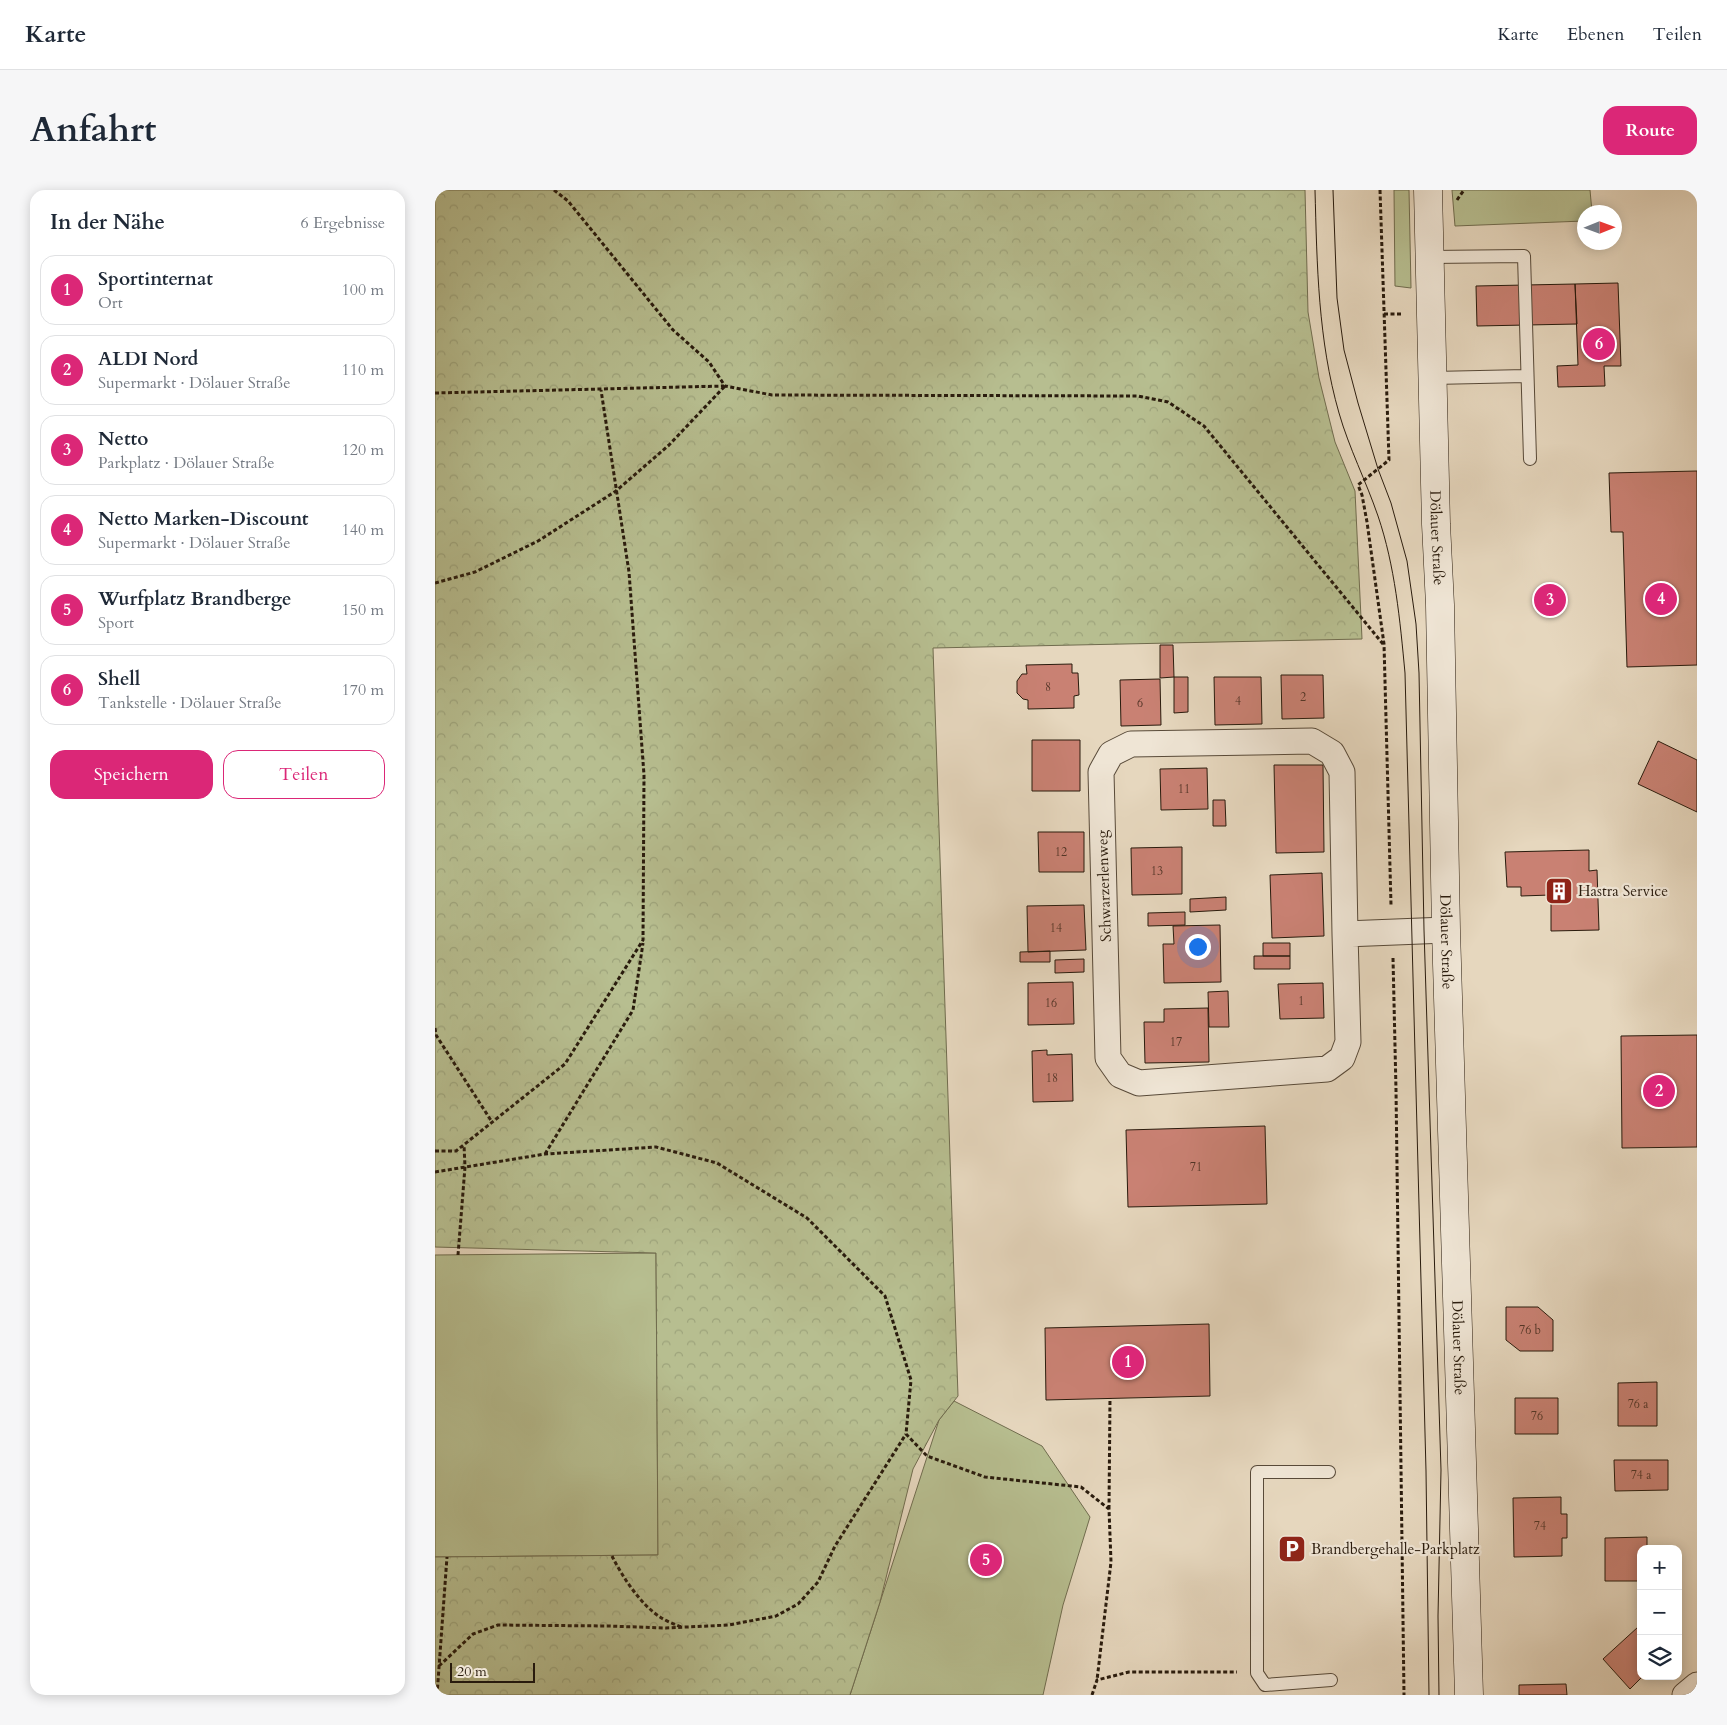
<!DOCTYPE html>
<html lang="de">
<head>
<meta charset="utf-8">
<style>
  :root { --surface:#fff; --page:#f6f6f7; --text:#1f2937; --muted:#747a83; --line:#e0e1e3; --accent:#db2777 }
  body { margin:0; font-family:Cardo,serif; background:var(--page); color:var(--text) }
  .controls { position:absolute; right:15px; bottom:15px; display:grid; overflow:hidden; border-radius:10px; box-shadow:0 2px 12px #0003 }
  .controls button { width:45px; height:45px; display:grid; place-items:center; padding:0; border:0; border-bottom:1px solid var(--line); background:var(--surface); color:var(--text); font:25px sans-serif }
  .compass { position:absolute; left:1142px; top:15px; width:45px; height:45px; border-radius:50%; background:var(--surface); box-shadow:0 2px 12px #0003; rotate:89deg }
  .scale { position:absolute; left:15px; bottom:12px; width:85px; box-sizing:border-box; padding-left:5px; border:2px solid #291b0d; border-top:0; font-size:14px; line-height:18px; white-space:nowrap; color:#291b0d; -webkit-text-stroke:4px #efe5d5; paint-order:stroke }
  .you { position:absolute; left:762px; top:756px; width:18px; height:18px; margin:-12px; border:4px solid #fff; border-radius:50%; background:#1a73e8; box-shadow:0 0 0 8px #1a73e833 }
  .badge { display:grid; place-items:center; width:32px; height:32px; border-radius:50%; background:var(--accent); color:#fff; font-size:16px; font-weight:700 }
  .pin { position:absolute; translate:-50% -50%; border:2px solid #fff; box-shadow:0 1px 5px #0006 }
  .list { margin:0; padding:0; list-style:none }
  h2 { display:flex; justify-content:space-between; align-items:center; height:65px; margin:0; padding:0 20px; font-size:21px }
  h2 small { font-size:16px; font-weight:400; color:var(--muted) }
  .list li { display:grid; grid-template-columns:32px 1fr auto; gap:15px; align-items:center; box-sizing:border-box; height:70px; margin:0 10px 10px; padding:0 10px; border:1px solid var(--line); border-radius:15px }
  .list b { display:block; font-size:19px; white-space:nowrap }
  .list p { margin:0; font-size:16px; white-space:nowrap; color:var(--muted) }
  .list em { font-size:16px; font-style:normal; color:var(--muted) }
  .actions { display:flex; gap:10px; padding:15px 20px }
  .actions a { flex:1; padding:11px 0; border:1px solid var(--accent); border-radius:15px; text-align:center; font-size:18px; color:var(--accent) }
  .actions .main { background:var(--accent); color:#fff }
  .icon { flex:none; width:28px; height:28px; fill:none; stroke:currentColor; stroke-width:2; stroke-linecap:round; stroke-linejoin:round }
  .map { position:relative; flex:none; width:1262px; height:1505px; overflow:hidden; border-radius:15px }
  header { display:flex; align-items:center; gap:30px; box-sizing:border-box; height:70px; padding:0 25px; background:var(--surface); border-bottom:1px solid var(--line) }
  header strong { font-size:24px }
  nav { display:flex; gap:28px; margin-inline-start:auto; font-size:18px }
  .intro { display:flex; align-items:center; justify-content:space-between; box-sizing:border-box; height:120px; padding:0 30px }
  h1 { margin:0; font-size:35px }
  .button { padding:12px 22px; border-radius:15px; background:var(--accent); color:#fff; font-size:18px; font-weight:700 }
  main { display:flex; gap:30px; padding:0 30px }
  aside { flex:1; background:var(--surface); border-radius:15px; box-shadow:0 2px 12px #0003 }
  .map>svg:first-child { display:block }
  .grass { fill:#b7be90; stroke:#706c4e }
  .forest { fill:url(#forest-crowns); stroke:#706c4e }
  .building { fill:#c98173; stroke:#291b0d }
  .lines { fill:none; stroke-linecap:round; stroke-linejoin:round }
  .lane-casing { stroke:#584a39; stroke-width:14 }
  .street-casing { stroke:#584a39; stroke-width:27 }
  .secondary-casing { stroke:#291b0d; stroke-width:29 }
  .path { stroke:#291b0d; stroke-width:3; stroke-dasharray:4 2.5; stroke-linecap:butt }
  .lane { stroke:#efe5d5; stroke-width:12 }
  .street { stroke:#efe5d5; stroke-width:25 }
  .secondary { stroke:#efe5d5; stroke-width:28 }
  .tram { stroke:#291b0d; stroke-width:1 }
  .labels { text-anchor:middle; stroke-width:4.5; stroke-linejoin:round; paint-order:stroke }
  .number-label { font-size:12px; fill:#513426 }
  .street-label { font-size:15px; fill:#291b0d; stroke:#efe5d5 }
  .poi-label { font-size:15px; fill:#291b0d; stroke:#efe5d5; text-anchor:start }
</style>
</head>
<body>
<header>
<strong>Karte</strong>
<nav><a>Karte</a><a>Ebenen</a><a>Teilen</a></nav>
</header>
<div class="intro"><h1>Anfahrt</h1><a class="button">Route</a></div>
<main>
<aside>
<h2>In der Nähe<small>6 Ergebnisse</small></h2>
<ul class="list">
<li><span class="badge">1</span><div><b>Sportinternat</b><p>Ort</p></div><em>100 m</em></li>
<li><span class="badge">2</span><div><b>ALDI Nord</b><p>Supermarkt · Dölauer Straße</p></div><em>110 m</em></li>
<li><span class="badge">3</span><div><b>Netto</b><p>Parkplatz · Dölauer Straße</p></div><em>120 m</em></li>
<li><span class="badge">4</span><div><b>Netto Marken-Discount</b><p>Supermarkt · Dölauer Straße</p></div><em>140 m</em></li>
<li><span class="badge">5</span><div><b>Wurfplatz Brandberge</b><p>Sport</p></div><em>150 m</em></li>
<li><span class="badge">6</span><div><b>Shell</b><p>Tankstelle · Dölauer Straße</p></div><em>170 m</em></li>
</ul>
<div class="actions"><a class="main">Speichern</a><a>Teilen</a></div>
</aside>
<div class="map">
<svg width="1262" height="1505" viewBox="0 0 1262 1505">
  <defs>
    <pattern id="forest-crowns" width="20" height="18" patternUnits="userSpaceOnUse" patternTransform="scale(1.25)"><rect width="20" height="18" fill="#b7be90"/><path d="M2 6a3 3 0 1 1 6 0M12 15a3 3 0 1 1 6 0" fill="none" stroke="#9da37b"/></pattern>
  </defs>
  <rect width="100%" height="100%" fill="#e6d7be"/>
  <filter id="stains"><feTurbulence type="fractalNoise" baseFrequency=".004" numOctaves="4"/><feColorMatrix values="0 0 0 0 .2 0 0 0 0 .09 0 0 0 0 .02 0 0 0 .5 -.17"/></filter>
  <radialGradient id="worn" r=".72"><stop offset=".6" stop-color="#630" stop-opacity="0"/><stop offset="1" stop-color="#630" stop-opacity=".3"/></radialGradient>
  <path class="grass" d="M959 0H974L976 98 960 96Z
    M1017 0H1155L1157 22H1150L1149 31 1020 36Z
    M221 1063 223 1365 0 1367V1065Z
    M519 1211 607 1256 655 1327 628 1415 608 1505H415L504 1230Z"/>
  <path class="forest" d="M0 0H870L873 122 884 188 900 252 920 301 927 449 498 458 523 1206 504 1230 478 1279 445 1412 415 1505H0V1367L223 1365 221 1063 0 1057Z"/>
  <path class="building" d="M1183 93 1186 176H1169L1170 196 1123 197 1122 176 1143 175 1140 94Z
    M1140 94 1142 134 1042 136 1041 96Z
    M1262 281V475L1192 477 1188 342H1176L1174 283Z
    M725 455H738L739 487 725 488Z
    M637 474V483H643L644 505 639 506V518L593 519V510L588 509 582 503V491L587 484H592L591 475Z
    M846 485H888L889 528 847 529Z
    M739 487H753V522L739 523Z
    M779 487H826L827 534 780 535Z
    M725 489 726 535 686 536 685 490Z
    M597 550H645V601H597Z
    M1223 551 1262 570V622L1203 594Z
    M839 575H888L889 662 841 663Z
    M772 578 773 619 726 620 725 579Z
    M778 610H790L791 636H778Z
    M603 642H649V682H604Z
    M747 657V704L697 705 696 658Z
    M1154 660V681L1162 680 1164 740 1116 741V705L1086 706V697H1072L1070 662Z
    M887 683 889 746 837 748 835 685Z
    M791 707V720L755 722V709Z
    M649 715 651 760 593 762 592 716Z
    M750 722V735L713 736V723Z
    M785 735 786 792 729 793 728 754H739L738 736Z
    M828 753H855V766H828Z
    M615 761V772H585V762Z
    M819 766H855V779H819Z
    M649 769V782L620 783V770Z
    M638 792 639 834 593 835V793Z
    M888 793 889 828 845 829 843 794Z
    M793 801 794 837H774L773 802Z
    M773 818 774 872 710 873 709 832H729V819Z
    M1262 845V957L1187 958 1186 846Z
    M612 860V865L637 864 638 911 598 912 597 861Z
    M830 936 832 1014 693 1017 691 940Z
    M1071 1117H1103L1118 1130V1161H1085L1071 1150Z
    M774 1134 775 1206 611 1210 610 1138Z
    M1222 1192V1236H1183V1193Z
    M1080 1208H1123V1244H1080Z
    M1179 1270H1233V1300L1180 1301Z
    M1126 1307V1324H1132V1348H1127V1366L1079 1367 1078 1308Z
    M1212 1347V1359H1206V1391H1170V1348Z
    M1203 1437 1206 1440V1486H1208L1195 1499 1168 1469Z
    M1131 1494 1132 1505H1084V1495Z"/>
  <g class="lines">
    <g class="lane-casing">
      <path id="lane" d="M995 67 1089 66 1095 269
        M998 188 1092 186
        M894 1282H822V1483L830 1495 896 1490"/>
    </g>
    <g class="street-casing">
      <path id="street" d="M910 744 913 852 907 868 892 879 704 893 685 885 673 868 666 582 676 564 696 554 877 551 897 563 907 582 910 744 1011 740
        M1250 1505 1262 1495"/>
    </g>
    <g class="secondary-casing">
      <g id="secondary">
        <path id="s1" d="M993 0 1001 334 1005 415 1011 740 1034 1505"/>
      </g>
    </g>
    <path class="path" d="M119 0 133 11 238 140 274 172 290 196 337 205 703 206 733 212 769 236 948 454
      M945 0 954 270 923 295 927 305 932 332 949 454 956 715
      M1022 10 1029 0
      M949 124H968
      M0 203 289 196
      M0 393 40 382 103 351 181 301 234 255 290 196
      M958 768 961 900 969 1505
      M0 838 1 845 57 932
      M0 961H21L130 874 208 750 209 585 194 382 166 200
      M110 964 198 820 208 753
      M0 982 110 964 221 957 282 973 372 1028 450 1106 476 1190 471 1244 492 1266 550 1287 646 1297 674 1319 676 1372 662 1490
      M23 1065 30 977 29 955
      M674 1319 675 1208
      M177 1366C187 1386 205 1414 225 1427 231 1431 239 1434 246 1437
      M4 1476 38 1444 63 1435 173 1436 231 1438 294 1435 341 1426 363 1414 383 1392 400 1356 471 1244
      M2 1505 12 1367
      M657 1505 662 1490 694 1482H802"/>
    <use href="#lane" class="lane"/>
    <use href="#street" class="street"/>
    <use href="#secondary" class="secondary"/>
    <path class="tram" d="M880 0C882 75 883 150 904 223 914 258 931 291 943 326 960 376 965 430 970 483L991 1281 994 1505
      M898 0 902 108 909 160 923 213 943 279 956 313 972 371 981 434 984 483 989 740 1006 1280 1003 1426 1004 1505"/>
  </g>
  <defs>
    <g id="building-square" transform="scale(1.4375)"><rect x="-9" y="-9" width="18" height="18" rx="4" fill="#8f2418" stroke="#efe5d5"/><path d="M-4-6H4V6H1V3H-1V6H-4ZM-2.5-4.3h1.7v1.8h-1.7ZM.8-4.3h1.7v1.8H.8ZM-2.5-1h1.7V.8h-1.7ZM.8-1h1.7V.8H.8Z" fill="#fff"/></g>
    <g id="parking-square" transform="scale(1.4375)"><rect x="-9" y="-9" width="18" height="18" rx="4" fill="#8f2418" stroke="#efe5d5"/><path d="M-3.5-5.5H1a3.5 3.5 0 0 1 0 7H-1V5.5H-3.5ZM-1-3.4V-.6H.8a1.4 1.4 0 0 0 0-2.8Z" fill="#fff"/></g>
  </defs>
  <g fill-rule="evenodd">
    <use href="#building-square" x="1124" y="701"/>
    <use href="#parking-square" x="857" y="1359"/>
  </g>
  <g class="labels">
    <g class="number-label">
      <text x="613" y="501">8</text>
      <text x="868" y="511">2</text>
      <text x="803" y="515">4</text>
      <text x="705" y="517">6</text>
      <text x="749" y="603">11</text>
      <text x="626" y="666">12</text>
      <text x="722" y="685">13</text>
      <text x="621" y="742">14</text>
      <text x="866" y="815">1</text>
      <text x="616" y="817">16</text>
      <text x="741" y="856">17</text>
      <text x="617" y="892">18</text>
      <text x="761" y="981">71</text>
      <text x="1095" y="1144">76 b</text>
      <text x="1203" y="1218">76 a</text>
      <text x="1102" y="1230">76</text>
      <text x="1206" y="1289">74 a</text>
      <text x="1105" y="1340">74</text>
    </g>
    <g class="street-label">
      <text dy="5" stroke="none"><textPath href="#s1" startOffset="348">Dölauer Straße</textPath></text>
      <text transform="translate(669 696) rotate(-92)" y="5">Schwarzerlenweg</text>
      <text dy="5" stroke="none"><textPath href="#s1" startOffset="752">Dölauer Straße</textPath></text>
      <text dy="5" stroke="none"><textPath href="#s1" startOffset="1158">Dölauer Straße</textPath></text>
    </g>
    <g class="poi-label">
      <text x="1143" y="706">Hastra Service</text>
      <text x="876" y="1364">Brandbergehalle-Parkplatz</text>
    </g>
  </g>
  <rect width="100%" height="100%" filter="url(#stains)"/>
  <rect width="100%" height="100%" fill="url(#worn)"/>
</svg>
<div class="controls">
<button>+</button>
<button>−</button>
<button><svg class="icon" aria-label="layers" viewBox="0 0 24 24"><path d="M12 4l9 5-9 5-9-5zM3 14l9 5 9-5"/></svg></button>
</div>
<svg class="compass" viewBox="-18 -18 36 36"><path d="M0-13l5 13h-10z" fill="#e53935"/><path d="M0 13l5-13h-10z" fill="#747a83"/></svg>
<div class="scale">20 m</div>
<div class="you"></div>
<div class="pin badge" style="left:693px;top:1172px">1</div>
<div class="pin badge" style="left:1224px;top:901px">2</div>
<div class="pin badge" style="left:1115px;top:410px">3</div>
<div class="pin badge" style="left:1226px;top:409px">4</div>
<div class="pin badge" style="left:551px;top:1370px">5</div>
<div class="pin badge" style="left:1164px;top:154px">6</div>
</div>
</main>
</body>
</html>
